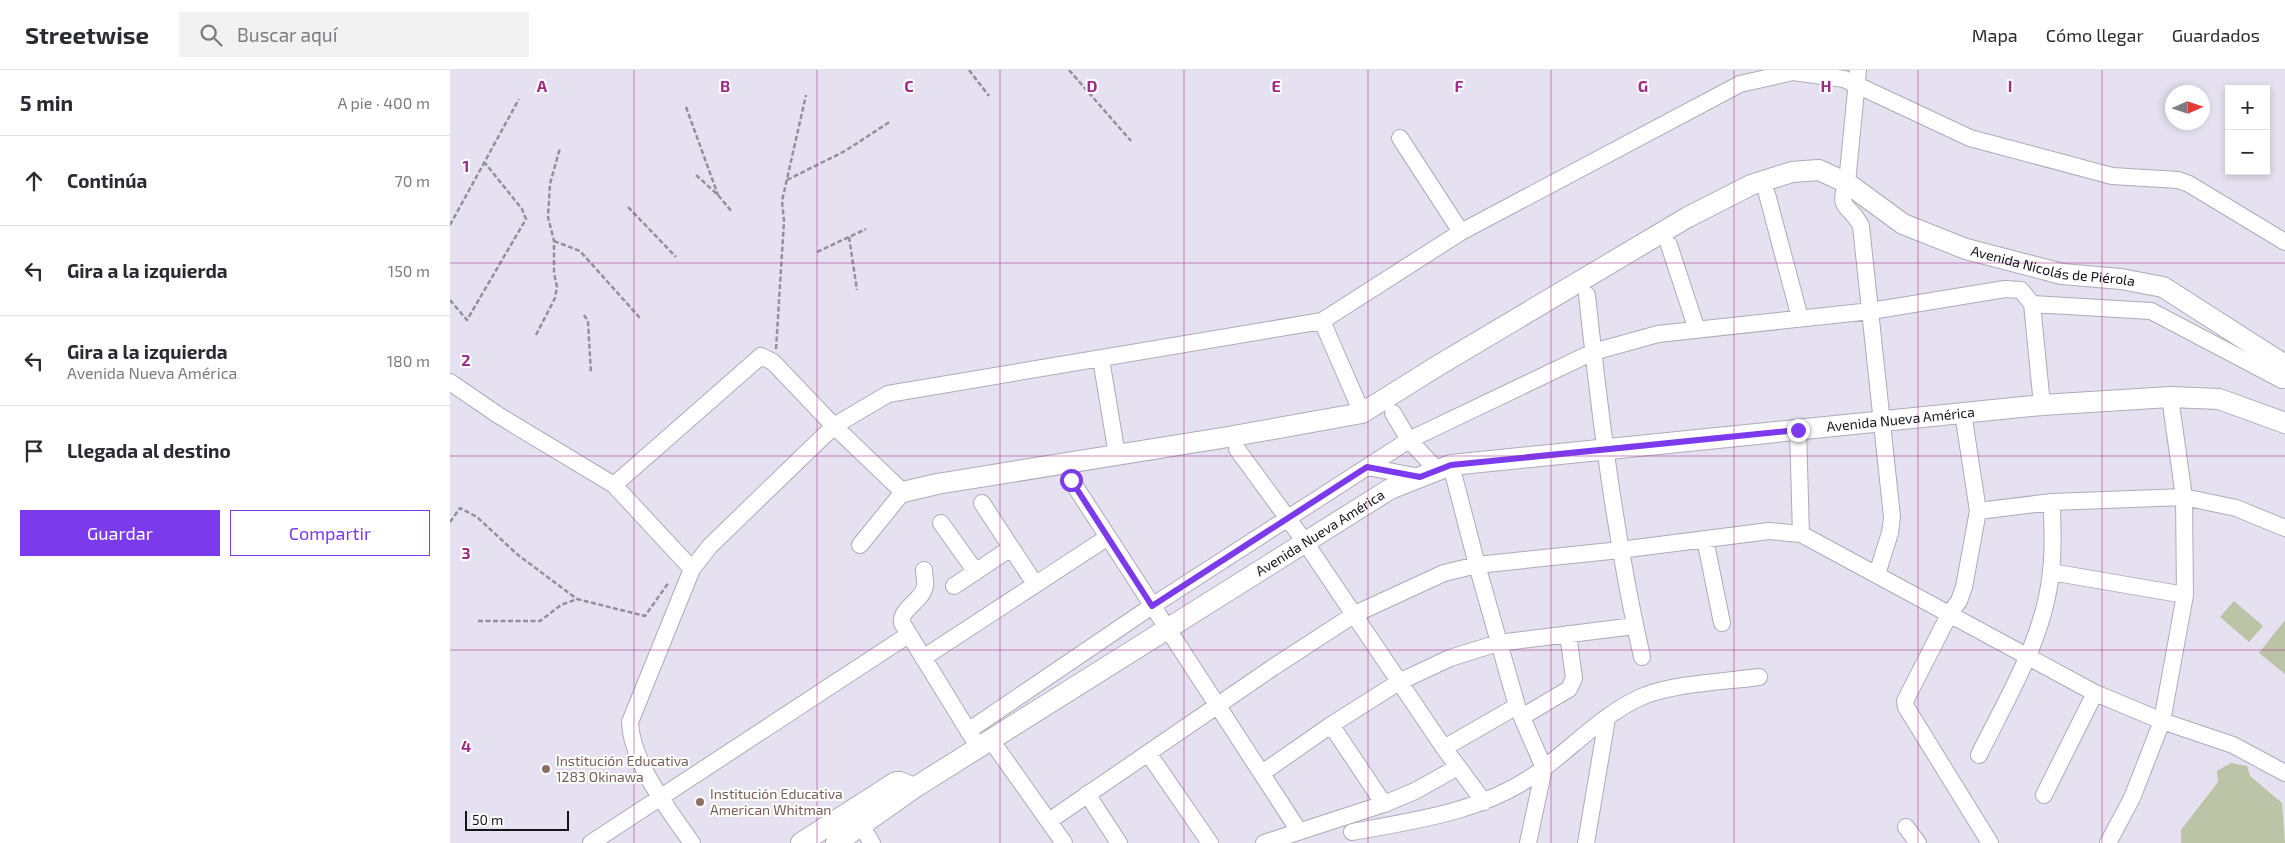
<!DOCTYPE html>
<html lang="es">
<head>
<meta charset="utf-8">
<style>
  :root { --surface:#fff; --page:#f2f2f3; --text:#2b2b33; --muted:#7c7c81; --line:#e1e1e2; --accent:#7c3aed }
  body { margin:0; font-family:"Exo 2",sans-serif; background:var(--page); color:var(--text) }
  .controls { position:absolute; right:15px; top:15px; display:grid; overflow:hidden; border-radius:0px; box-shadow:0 2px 8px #0003 }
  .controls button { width:45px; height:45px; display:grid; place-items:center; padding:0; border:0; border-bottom:1px solid var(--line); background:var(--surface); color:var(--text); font:25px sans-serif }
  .compass { position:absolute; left:1715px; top:15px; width:45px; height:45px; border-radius:50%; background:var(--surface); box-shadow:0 2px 8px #0003; rotate:87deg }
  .scale { position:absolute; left:15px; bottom:12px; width:104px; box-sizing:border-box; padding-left:5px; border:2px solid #151319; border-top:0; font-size:14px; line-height:18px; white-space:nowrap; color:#151319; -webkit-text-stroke:4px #fff; paint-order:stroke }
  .stop { position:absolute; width:15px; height:15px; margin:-11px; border:4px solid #7c3aed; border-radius:50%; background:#fff }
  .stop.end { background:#7c3aed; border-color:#fff; box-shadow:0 1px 5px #0008 }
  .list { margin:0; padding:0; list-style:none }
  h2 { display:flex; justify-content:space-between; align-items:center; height:65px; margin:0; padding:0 20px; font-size:21px }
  h2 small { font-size:16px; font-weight:400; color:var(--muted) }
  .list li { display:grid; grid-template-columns:32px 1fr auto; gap:15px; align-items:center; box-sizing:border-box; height:90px; padding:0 20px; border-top:1px solid var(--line) }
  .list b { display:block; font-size:19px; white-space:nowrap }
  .list p { margin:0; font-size:16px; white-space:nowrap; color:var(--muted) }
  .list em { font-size:16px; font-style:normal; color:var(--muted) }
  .actions { display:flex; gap:10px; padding:15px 20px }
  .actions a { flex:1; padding:11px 0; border:1px solid var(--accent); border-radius:0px; text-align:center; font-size:18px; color:var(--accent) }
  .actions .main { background:var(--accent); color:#fff }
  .icon { flex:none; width:28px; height:28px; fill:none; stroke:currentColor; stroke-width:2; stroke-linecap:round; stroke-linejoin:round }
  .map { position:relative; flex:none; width:1835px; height:773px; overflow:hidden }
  header { display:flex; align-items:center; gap:30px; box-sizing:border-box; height:70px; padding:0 25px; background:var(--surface); border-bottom:1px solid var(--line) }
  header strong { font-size:24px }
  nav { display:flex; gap:28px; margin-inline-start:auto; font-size:18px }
  .search { width:350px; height:45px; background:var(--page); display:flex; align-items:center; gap:12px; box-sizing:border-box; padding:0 18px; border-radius:0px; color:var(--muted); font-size:19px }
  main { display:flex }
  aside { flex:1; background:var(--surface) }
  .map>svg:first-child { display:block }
  .green { fill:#bcc4a7 }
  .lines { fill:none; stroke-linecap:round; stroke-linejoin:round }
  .minor-casing { stroke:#afaab9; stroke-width:18 }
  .tertiary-casing { stroke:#afaab9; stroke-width:22 }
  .path { stroke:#94909b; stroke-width:2.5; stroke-dasharray:5 2.5; stroke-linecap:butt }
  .minor { stroke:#fff; stroke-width:16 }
  .tertiary { stroke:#fff; stroke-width:20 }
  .route { stroke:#7c3aed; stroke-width:6 }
  .grid { fill:none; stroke:#a02c87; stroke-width:1; stroke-opacity:0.55 }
  .education-dot { fill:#8d6e63; stroke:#fff; stroke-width:2 }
  .labels { text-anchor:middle; stroke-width:4; stroke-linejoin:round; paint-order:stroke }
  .street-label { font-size:14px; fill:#151319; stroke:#fff }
  .education-label { font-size:14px; fill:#785e54; stroke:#fff; text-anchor:start }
  .grid-label { font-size:16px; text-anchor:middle; font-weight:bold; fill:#a02c87; stroke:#fff; stroke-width:4; stroke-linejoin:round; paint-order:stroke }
</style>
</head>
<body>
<header>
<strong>Streetwise</strong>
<div class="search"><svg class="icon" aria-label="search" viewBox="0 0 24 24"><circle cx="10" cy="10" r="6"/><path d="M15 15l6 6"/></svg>Buscar aquí</div>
<nav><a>Mapa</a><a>Cómo llegar</a><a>Guardados</a></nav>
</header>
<main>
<aside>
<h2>5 min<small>A pie · 400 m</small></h2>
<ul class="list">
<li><svg class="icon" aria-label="ahead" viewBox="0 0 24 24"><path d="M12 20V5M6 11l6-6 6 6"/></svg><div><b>Continúa</b></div><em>70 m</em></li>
<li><svg class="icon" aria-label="left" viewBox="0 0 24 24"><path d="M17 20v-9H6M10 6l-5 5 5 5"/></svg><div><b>Gira a la izquierda</b></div><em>150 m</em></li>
<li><svg class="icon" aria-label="left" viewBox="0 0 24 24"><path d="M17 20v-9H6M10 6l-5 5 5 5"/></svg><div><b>Gira a la izquierda</b><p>Avenida Nueva América</p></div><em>180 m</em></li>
<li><svg class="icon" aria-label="arrive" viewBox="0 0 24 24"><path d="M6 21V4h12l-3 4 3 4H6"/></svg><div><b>Llegada al destino</b></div></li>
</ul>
<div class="actions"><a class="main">Guardar</a><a>Compartir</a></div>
</aside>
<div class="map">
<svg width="1835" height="773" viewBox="0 0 1835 773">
  <rect width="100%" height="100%" fill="#e6e1f0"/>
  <path class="green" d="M1784 531 1813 556 1799 572 1770 547Z
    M1835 550V604L1809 583Z
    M1781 693 1797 696 1800 706 1832 733 1835 773H1731V760L1768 712 1767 701Z"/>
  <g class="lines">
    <g class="minor-casing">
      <path id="minor" d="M1408 0 1397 113C1386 140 1401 135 1411 156L1442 447 1440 463 1427 504
        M950 68 1011 162
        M1317 124 1350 248
        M1219 175 1247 260
        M1137 225C1150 346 1165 468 1192 587
        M1582 234 1701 241 1832 310
        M872 251 912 343
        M651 289 667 385
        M0 312 48 345 164 415 242 499
        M943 343 959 370 988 401
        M1513 343 1528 441 1514 517 1509 531 1500 543 1455 631 1456 637 1540 773
        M1348 360 1351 464
        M787 379 855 472 994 678 1034 732
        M1001 395 1027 495 1067 636 1094 698 1078 773
        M917 397 970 407
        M621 410 849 761
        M164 415 311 286 323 292 384 356 453 422 410 475
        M532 433 585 514
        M1528 441 1602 432 1734 427 1786 438 1835 458
        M491 453 526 502
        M1255 469 1272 553
        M474 500C474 505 476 511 475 516 472 532 450 538 452 553L524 670
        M1601 502 1735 525
        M504 516 561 478
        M473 588 658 467
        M1072 647 1119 619 1124 608 1118 564
        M881 655 934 734
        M518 661 702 536 959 370 1143 282 1208 264 1421 241 1555 219 1571 220 1582 234 1592 335
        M541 670 614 773
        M994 678 1067 636
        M698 683 760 773
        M1529 685C1558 626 1595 567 1601 501 1604 478 1602 455 1602 432
        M812 703 881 655 949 612 1000 588 1048 573 1185 556
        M637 724 669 773
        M1594 725 1645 623
        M404 745 422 773
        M599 751 822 598 905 544 994 503 1027 495 1170 480 1319 461 1351 464 1645 623 1712 651 1783 675 1835 703
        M1456 757 1468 773
        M902 762C969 750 1038 741 1094 698 1126 674 1158 640 1196 625 1229 613 1273 612 1309 607
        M141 773 452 569
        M242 773C219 741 181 691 180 652L242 499 260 476 384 356 438 324 872 251 1011 162 1290 14 1343 2 1394 9 1520 68 1662 106 1728 110 1739 114 1835 172
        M814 773 934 734 965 721 1008 697
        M1136 773 1157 649
        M1658 773 1682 728 1712 651 1735 525 1734 427 1720 327"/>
    </g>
    <g class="tertiary-casing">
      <g id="tertiary">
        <path id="s1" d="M453 422 487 414 778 367 912 343 989 295 1238 147 1301 115 1342 102 1369 100 1397 113 1453 154 1516 179 1612 204 1671 209 1713 217 1835 295"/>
        <path d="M351 773 446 712H450L464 718"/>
        <path id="s2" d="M386 773 464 718 940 419 1001 395 1592 335 1720 327 1769 329 1835 353"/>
      </g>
    </g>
    <path class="path" d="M519 0 539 26
      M619 0 681 71
      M236 37 268 125
      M246 105 268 125 282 142
      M337 110 395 81 441 51
      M178 137 226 187
      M0 155 69 29
      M399 167 407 220
      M104 171 130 181 190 248
      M367 182 416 159
      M0 230 17 250 76 149 72 139 35 93
      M134 245 138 251 141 303
      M86 265 105 228 107 217 104 203V171L98 147 100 114 110 78
      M326 279 334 151 332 131 356 25
      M0 452 10 438 27 447 68 485 127 529
      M28 551H90L111 535 127 529 195 546 219 512"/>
    <use href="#minor" class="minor"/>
    <use href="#tertiary" class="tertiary"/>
  </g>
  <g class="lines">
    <path class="route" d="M621 410 702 536 917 397 970 407 1001 395 1348 360"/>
  </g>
  <path class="grid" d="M184 0V773M367 0V773M550 0V773M734 0V773M918 0V773M1101 0V773M1284 0V773M1468 0V773M1652 0V773M0 193H1835M0 386H1835M0 580H1835"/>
  <g class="education-dot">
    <circle cx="96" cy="699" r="5"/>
    <circle cx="250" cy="732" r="5"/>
  </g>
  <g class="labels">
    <g class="street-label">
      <text dy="5" stroke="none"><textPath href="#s1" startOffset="1244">Avenida Nicolás de Piérola</textPath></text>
      <text dy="5" stroke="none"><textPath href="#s2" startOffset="1175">Avenida Nueva América</textPath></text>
      <text dy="5" stroke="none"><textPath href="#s2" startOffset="575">Avenida Nueva América</textPath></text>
    </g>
    <g class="education-label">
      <text x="106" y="696">Institución Educativa<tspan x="106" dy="16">1283 Okinawa</tspan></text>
      <text x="260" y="729">Institución Educativa<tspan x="260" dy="16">American Whitman</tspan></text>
    </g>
  </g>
  <g class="grid-label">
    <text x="92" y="22">A</text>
    <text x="275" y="22">B</text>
    <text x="459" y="22">C</text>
    <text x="642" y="22">D</text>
    <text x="826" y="22">E</text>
    <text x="1009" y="22">F</text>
    <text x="1193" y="22">G</text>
    <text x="1376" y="22">H</text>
    <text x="1560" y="22">I</text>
    <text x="16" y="102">1</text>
    <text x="16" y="296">2</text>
    <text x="16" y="489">3</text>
    <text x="16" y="682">4</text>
  </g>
</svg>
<div class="controls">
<button>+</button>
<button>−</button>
</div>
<svg class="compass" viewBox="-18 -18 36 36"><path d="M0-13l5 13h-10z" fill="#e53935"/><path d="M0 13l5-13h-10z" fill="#7c7c81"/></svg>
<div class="scale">50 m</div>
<div class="stop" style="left:621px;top:410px"></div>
<div class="stop end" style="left:1348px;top:360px"></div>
</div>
</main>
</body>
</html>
